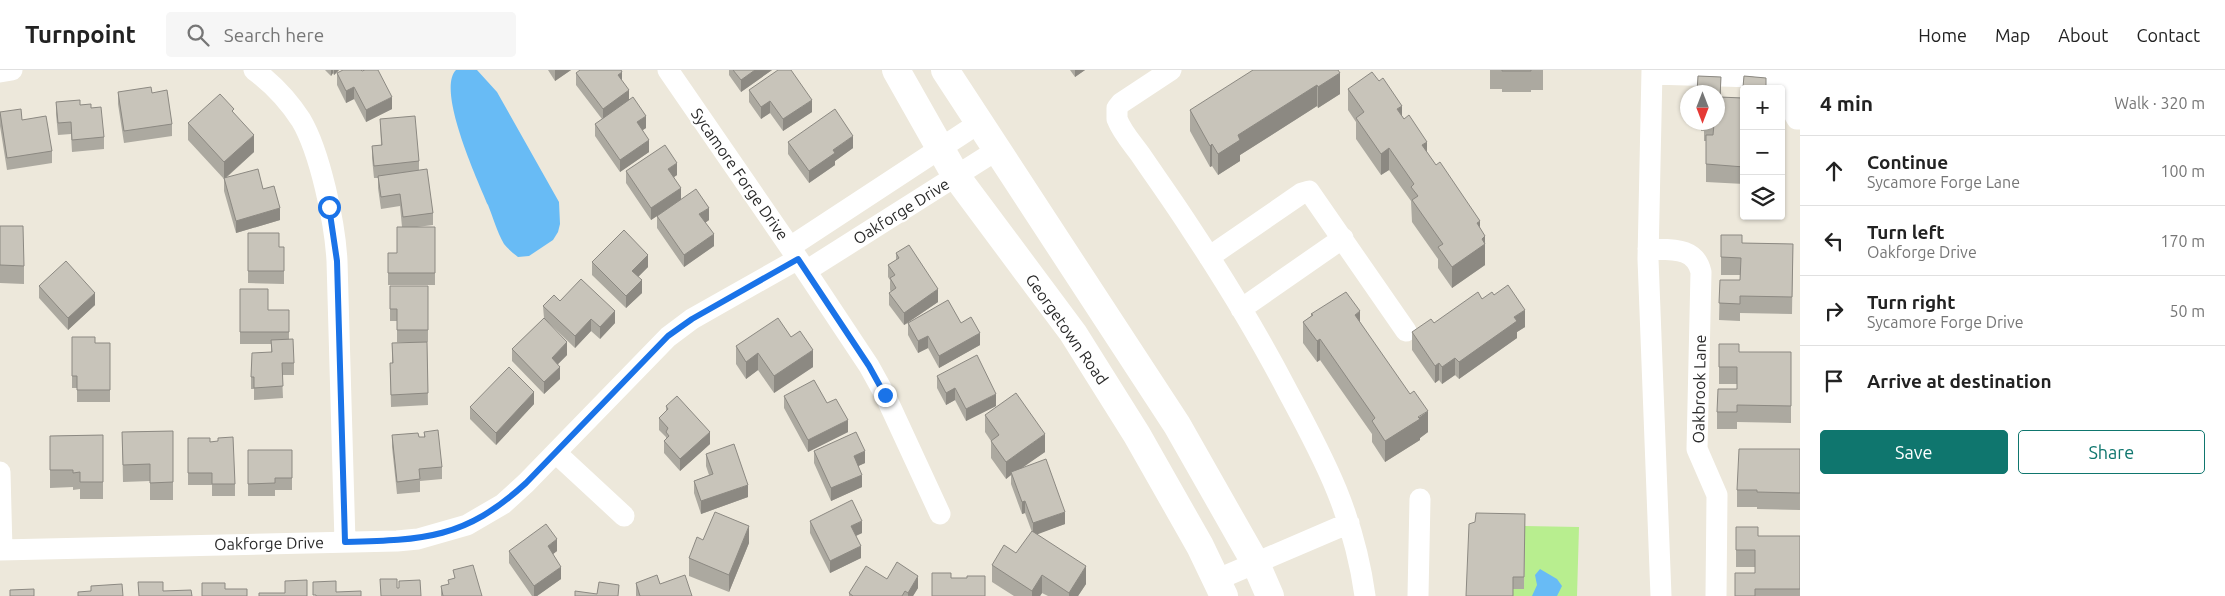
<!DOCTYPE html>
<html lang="en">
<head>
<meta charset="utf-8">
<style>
  :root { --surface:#fff; --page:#f6f6f6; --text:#222; --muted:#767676; --line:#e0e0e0; --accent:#0f766e }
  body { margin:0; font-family:Ubuntu,sans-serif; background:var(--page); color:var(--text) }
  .controls { position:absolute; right:15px; top:15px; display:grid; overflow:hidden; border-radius:5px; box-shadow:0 1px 4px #0004 }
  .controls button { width:45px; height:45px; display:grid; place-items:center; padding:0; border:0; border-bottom:1px solid var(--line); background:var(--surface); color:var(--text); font:25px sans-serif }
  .compass { position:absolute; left:1680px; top:15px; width:45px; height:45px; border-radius:50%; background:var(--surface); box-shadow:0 1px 4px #0004; rotate:180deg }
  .stop { position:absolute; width:15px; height:15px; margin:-11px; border:4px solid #1a73e8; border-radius:50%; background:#fff }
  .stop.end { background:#1a73e8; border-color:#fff; box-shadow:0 1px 5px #0008 }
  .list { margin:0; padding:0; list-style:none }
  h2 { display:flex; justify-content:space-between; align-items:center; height:65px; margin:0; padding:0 20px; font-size:21px }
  h2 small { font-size:16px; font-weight:400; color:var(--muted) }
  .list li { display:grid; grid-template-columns:32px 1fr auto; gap:15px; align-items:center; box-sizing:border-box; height:70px; padding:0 20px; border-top:1px solid var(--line) }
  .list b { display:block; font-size:19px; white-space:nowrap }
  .list p { margin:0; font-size:16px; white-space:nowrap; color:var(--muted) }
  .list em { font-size:16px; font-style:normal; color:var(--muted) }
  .actions { display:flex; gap:10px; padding:15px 20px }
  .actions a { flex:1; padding:11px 0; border:1px solid var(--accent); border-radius:5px; text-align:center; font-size:18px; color:var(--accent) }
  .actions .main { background:var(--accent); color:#fff }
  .icon { flex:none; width:28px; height:28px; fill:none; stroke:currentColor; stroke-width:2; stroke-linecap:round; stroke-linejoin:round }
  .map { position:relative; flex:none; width:1800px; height:526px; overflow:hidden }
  header { display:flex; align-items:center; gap:30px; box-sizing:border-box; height:70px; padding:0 25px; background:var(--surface); border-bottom:1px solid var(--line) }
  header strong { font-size:24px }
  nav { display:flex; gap:28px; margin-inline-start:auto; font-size:18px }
  .search { width:350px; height:45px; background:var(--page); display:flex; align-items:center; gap:12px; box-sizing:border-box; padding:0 18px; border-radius:5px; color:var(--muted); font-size:19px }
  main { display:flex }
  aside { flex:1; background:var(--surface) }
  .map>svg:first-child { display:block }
  .pitch { fill:#b8ee8f }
  .water { fill:#68bbf5 }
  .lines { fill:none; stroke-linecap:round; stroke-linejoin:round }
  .minor { stroke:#fff; stroke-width:21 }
  .secondary { stroke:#fff; stroke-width:28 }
  .wall { fill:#aca9a0 }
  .shaded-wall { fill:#8c8982 }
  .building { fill:#c8c4ba; stroke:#8c8982 }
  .route { stroke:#1a73e8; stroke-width:6 }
  .labels { text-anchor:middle; stroke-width:4.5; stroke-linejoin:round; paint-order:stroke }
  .street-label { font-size:16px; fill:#2a2a2a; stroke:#fff }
</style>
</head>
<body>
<header>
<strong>Turnpoint</strong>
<div class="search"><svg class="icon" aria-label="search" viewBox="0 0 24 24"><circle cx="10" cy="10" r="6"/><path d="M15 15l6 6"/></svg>Search here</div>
<nav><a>Home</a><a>Map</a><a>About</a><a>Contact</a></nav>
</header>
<main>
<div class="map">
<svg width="1800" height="526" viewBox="0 0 1800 526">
  <rect width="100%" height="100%" fill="#ede8db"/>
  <path class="pitch" d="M1525 456 1579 457 1577 526H1513V519H1524Z"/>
  <path class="water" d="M456 0H477L497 22 559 132 560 154 558 162 553 170 529 186 518 187C513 183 508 179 504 174 497 162 493 147 488 135 478 111 436 20 456 0Z
    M1540 499 1557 509 1562 516 1557 526H1532L1537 515 1535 505Z"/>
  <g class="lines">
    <path class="minor" d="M254 0C273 14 288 30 301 50 320 82 335 153 337 191L345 472
      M668 0 798 189 869 296 885 325 940 444
      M1171 0 1121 33 1117 38V49C1122 62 1132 73 1140 84 1157 109 1175 134 1191 159 1226 212 1259 266 1288 322 1326 392 1354 446 1365 526
      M1652 0 1648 189 1661 526
      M1793 0V42L1797 49H1800
      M0 2 12 0
      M1652 4 1793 8
      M790 177 979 53
      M1648 179C1670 180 1695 176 1701 202L1697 379 1717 425 1716 526
      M1209 187 1302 123 1309 121 1406 261
      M806 201 997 80
      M1241 239 1343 168
      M556 383 624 446
      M0 402 2 480
      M0 480 397 471 418 469 467 455 503 434 526 413 668 267 692 249 798 189
      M1216 510 1349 453
      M1418 526 1420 429"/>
    <path class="secondary" d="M896 0 956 106 1073 263 1137 365 1200 476 1224 526
      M945 0 1177 355 1256 494 1270 526"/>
  </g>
  <path class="wall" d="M325 0H339L334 5 333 3 331 6Z
    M548 0H571L555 11Z
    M729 0H772L741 22 729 5Z
    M1070 0H1085L1075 7Z
    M1338 0 1340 24 1318 38 1317 36 1240 85V91L1218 105 1212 96 1210 97 1190 61V40Z
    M1490 0H1543V20H1531V22H1502V19H1490Z
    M362 1 392 39 366 52 354 29 346 33 337 15V3Z
    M576 3 622 12 629 30 646 58 642 60 649 82 620 102 595 66V54L602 49 576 15Z
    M1698 6 1721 7V27L1742 28 1744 6 1766 8V19H1744V114L1706 112V71H1704V61H1701V52H1718V22H1697Z
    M1348 19 1402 46 1480 159 1485 188V195L1452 218 1438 198V189L1412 152 1411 131 1389 100 1381 105 1356 69V52L1348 40Z
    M749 20 812 42 783 61 770 43 761 49 749 32Z
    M118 22 152 23 172 54V66L124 73 118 34Z
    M56 32 80 35 91 38 104 67V79L72 82 71 64 58 65 56 44Z
    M0 42 22 50 52 81V93L7 100 0 56Z
    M234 43 254 82 226 108 263 119 280 150 236 163 224 121V109L188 70V53Z
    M380 49 419 91V101L433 143V155L417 157H435V215H388V183H397L402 157 400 136 381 139 378 118V108H374L372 88V76L381 75Z
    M788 72 853 78 835 91V95L809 113 788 84Z
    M626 101 677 105 674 107 681 130 709 150 705 153 714 176 684 197 657 158V146L678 132 651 150 626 113Z
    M0 156 24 196V214L0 213Z
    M248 163 279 177H284V214L248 213Z
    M1721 165 1742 173 1793 174 1792 244 1740 243V251L1719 250 1720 210H1740V205H1721Z
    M896 183 938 232 909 252 961 253 980 275 939 298 928 278 918 283 908 265V253L904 255 889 235V223L891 222 890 220V210L888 207V195L896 190Z
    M592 192 648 197 638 207 642 223 626 238 592 205Z
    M39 216 95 235 68 260 39 228Z
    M390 216H428V272H427L428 335 391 337 390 293H392V273L421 272H397V251H390Z
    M240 219 268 240H289V269L294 293V305H282L283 328 254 330V319H251V307L271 282V274H240Z
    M1494 225 1525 257 1517 262V268L1459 309 1455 305 1442 314 1439 310 1435 313 1412 280V262L1434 253 1482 229Z
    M560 231 615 253 600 269 591 261 575 278 548 252 567 285 558 294 560 309 544 324 512 291V279L544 248 543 236Z
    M1311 244 1360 252 1428 362 1420 368V370L1385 392 1372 372V364L1320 290 1317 292 1303 273V252L1311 246Z
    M72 267 95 273H110V332H77V318H72Z
    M791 267 813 297 774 323 758 300 746 309 736 294V276Z
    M1719 274 1739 282H1791V353L1737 352V359H1717V342L1737 319V314H1719Z
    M937 306 996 336 966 351 955 330 946 335 937 318Z
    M784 326 827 333 848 362 808 382 784 338Z
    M534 334 496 375 470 349V337Z
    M666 336 710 374 680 401 664 383V371L666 369V367L659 360V348L666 342Z
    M985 345 1045 382 1022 397 1065 454 1036 464 1086 514 1078 526H1048L1042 523 1040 526H1014L992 512V495L1016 483 1032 462 1025 443 1022 444 1011 414V405L1006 409 991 388V371L985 362Z
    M173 361V430H150V411L123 412 122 362Z
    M424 362 442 397V409L420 411V422L397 424 392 377V365L419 367H424Z
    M103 365V429H80V419L73 420V417L50 418V366Z
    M188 368 235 414V426H212V415H188Z
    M1800 379V440L1757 439V437H1737V420Z
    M248 380H292V420H275V426H248Z
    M814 381 865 393 858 396 862 417 831 431 814 393Z
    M706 384 748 427 701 444 694 423V411L709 405 706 396Z
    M1525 444 1524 519H1513L1466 526Z
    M810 451 862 463 856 466 861 488 830 503 810 463Z
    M1736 457 1758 466H1800V526H1735L1755 503V497H1736Z
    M703 470 749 473 729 522 689 506V488Z
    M509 481H557L553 484 561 509 537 526H532L509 493Z
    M887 509 918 518 913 526H849V523Z
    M636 513 660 514 692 526H636Z
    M441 516 443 526H441Z"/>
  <path class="shaded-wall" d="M331 0H333V3L331 6Z
    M334 0H339L334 5Z
    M555 0H571L555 11Z
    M755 0H772L741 22V10Z
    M1075 0H1085L1075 7Z
    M622 2V14L618 5Z
    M1340 3V24L1318 38V17Z
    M1317 15V36L1240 85V91L1218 105V84L1238 65Z
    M354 17V29L346 33V21Z
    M629 20V33L603 51V39Z
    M392 27V39L366 52V40Z
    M812 30V42L783 61V49Z
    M770 31V43L761 49V37Z
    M1402 36V57L1397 39Z
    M646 46V58L637 64V52Z
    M254 65V82L224 109V92Z
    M853 66V78L835 91V95L809 113V101L833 80Z
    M649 70V82L620 102V90Z
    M1427 72V93L1422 75Z
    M1212 74V96L1210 97V76Z
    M1389 78V100L1381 105V84Z
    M677 93V105L668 111V99Z
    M681 118V130L651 150V138Z
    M280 138V150L236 163V151Z
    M709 138V150L699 157V144Z
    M1480 151V172L1477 153Z
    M714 164V176L684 197V185Z
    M1485 166V195L1452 218V197L1482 169Z
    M648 185V197L632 213V201Z
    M642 210V223L626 238V226Z
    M938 219V232L904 255V243Z
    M95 223V235L68 260V248Z
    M1525 240V257L1517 262V268L1459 309V292L1514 247Z
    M615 241V253L600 269V257Z
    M1360 241V263L1355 245Z
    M591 249V261L575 278V266Z
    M980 263V275L939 298V286Z
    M928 266V278L918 283V271Z
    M1320 269V290L1317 292V271Z
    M567 272V285L552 300V288Z
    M813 280V297L774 323V306Z
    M758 283V300L746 309V292Z
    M1455 288V305L1442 314V297Z
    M1439 293V310L1435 313V296Z
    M560 297V309L544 324V312Z
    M955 318V330L946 335V323Z
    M534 322V334L496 375V363Z
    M996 324V336L966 351V339Z
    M1428 341V362L1420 368V370L1385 392V371Z
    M848 350V362L808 382V370Z
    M710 362V374L680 401V389Z
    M1045 364V382L1012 405 1011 402V405L1006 409V392Z
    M865 381V393L854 398V386Z
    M862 405V417L831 431V418Z
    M748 415V427L701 444V431Z
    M1025 431V443L1022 444V432Z
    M1065 442V454L1033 466V453Z
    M862 451V463L851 468V456Z
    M749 456V473L729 522V505Z
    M557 469V481L548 488V476Z
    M861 476V488L830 503V491Z
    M1086 496V514L1078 526H1069V523Z
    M561 497V509L537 526H534V516Z
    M1042 505V523L1040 526H1032V521Z
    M918 506V518L913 526H908V523Z"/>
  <path class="building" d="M343 0H361L362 1 365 0H378L392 27 366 40 354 17 346 21 337 3Z
    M580 0H621L622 2 618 5 629 20 603 39 576 3Z
    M733 0H755L741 10Z
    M778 0H791L812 30 783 49 770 31 761 37 749 20Z
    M1253 0H1338L1340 3 1318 17 1317 15 1238 65 1240 70 1218 84 1212 74 1210 76 1190 40Z
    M1502 0H1531V1H1502Z
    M1372 2 1379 11 1383 8 1402 36 1397 39 1404 49 1409 45 1427 72 1422 75 1436 95 1440 92 1480 151 1477 153 1485 166 1482 169 1485 174 1452 197 1438 177 1443 174 1412 130 1418 126 1411 117 1414 114 1389 78 1381 84 1356 48 1364 42 1348 19Z
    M1698 6 1721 7 1720 27 1742 28 1744 6 1766 8V19H1744V97L1706 94V65H1713L1714 54H1704V52H1718V22H1697Z
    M151 17 152 23 167 20 172 54 124 61 118 22Z
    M220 24 234 39 232 41 254 65 224 92 188 53Z
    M633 27 646 46 637 52 649 70 620 90 595 54Z
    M80 30V35L91 34V38L101 37 104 67 72 70 71 52 58 53 56 32Z
    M21 39 22 50 46 46 52 81 7 88 0 42Z
    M835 39 853 66 833 80 835 83 809 101 788 72Z
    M415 46 419 91 374 96 372 76 382 75 380 49Z
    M665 75 677 93 668 99 681 118 651 138 626 101Z
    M258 99 263 119 274 116 280 138 236 151 224 108Z
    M427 99 433 143 403 147 400 124 381 127 378 106Z
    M696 119 709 138 699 144 714 164 684 185 657 146Z
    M0 156H23L24 196 0 195Z
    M397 157H435V203H388V183H397Z
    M624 160 648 185 632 201 642 210 626 226 592 192Z
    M248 163H279V177H284V201H248Z
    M1721 165H1742V173L1793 174 1792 227 1740 226V234L1719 233 1720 210H1740L1741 188 1721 187Z
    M909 175 938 219 904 243 889 223 896 218 890 208 895 205 888 195 899 188 896 183Z
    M66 191 95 223 68 248 39 216Z
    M581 209 615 241 600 257 591 249 575 266 543 236 554 225 560 231Z
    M1508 215 1525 240 1514 247 1517 251 1459 292 1455 288 1442 297 1439 293 1435 296 1412 262 1431 249 1434 253 1478 222 1482 229 1492 222 1494 225Z
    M390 216H428V260H397V239H390Z
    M240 219H268V240H289V262H240Z
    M1346 222 1360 241 1355 245 1410 324 1414 321 1428 341 1418 347 1420 349 1385 371 1372 351 1375 348 1320 269 1317 271 1303 252 1313 245 1311 244Z
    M948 230 961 253 971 247 980 263 939 286 928 266 918 271 908 253Z
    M544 248 567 272 552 288 560 297 544 312 512 279Z
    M778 248 791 267 800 261 813 280 774 306 758 283 746 292 736 276Z
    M72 267H95V273H110V320H77V306H72Z
    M293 269 294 293H282L283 316 254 318V307H251L252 283 272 282 271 270Z
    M427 272 428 323 391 325 390 293H393L392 273Z
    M1719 274H1739V282H1791V336L1737 335V342H1717L1718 319H1737V297H1719Z
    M977 285 996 324 966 339 955 318 946 323 937 306Z
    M509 297 534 322 496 363 470 337Z
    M814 310 827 333 836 329 848 350 808 370 784 326Z
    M1016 323 1045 364 1006 392 991 371 999 365 985 345Z
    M677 326 710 362 680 389 664 371 669 366 666 362 668 358 659 348 668 339 666 336Z
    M438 360 442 397 419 399 420 409 397 412 392 365 418 363 419 367H425L424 362Z
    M173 361V412L150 413V394L123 395 122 362Z
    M856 362 865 381 854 386 862 405 831 418 814 381Z
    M103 365V412H80V402L73 403V400H50V366Z
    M233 367 235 414H212V403H188V368H210V372L218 371V368Z
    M734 374 748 415 701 431 694 411 713 404 706 384Z
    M1739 379H1800V423L1757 422V420H1737Z
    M248 380H292V408H275V413L248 414Z
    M1046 389 1065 442 1033 453 1025 431 1022 432 1011 402Z
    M852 430 862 451 851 456 861 476 830 491 810 451Z
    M715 442 749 456 729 505 689 488 697 467 703 470Z
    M1476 443 1525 444 1524 507H1513V526H1466L1469 454 1475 452Z
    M546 454 557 469 548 476 561 497 534 516 509 481Z
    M1736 457H1758V466H1800V519H1755V526H1735V503H1755V480H1736Z
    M1032 461 1086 496 1069 523 1042 505 1032 521 992 495 1004 475 1016 483Z
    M897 492 918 506 908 523 905 521 902 526H853L849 523 866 496 887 509Z
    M473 495 482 526H443L441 516 449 514 448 510 455 508 453 500Z
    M932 503H951V508H967V506H985V526H932Z
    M657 505 660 514 685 505 692 526H640L636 513Z
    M380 509H397V518H399V511L420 510 421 526H381Z
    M307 510V526H259V523H285V511Z
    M336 511V522L361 521V526H316V525H313V512Z
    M138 512H163V521L191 520 192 526H139Z
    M599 512 619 515 618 526H575V521L597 524Z
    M202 513H225V519H247V526H202Z
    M122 514 123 526H78V522L91 521V516Z
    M34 519V526H10V520Z"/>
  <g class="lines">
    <path class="route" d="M329 137 337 191 345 472C424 470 465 469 526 413L668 266 692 249 798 189 869 296 885 325"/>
  </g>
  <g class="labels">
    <g class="street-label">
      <text transform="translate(740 104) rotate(55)" y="6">Sycamore Forge Drive</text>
      <text transform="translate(901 141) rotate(-32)" y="6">Oakforge Drive</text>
      <text transform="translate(1067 259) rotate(55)" y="6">Georgetown Road</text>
      <text transform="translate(1699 319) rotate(-89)" y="6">Oakbrook Lane</text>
      <text transform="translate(269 473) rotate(-1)" y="6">Oakforge Drive</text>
    </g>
  </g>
</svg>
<div class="controls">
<button>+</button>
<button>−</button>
<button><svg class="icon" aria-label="layers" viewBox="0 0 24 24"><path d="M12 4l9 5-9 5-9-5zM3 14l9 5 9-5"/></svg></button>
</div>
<svg class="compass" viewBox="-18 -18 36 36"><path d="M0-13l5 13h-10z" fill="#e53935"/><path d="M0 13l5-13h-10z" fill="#767676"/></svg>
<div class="stop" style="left:329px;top:137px"></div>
<div class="stop end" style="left:885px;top:325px"></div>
</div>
<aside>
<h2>4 min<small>Walk · 320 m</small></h2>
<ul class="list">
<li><svg class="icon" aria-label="ahead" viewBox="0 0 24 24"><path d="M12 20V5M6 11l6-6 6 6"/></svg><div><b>Continue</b><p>Sycamore Forge Lane</p></div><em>100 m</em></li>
<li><svg class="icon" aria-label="left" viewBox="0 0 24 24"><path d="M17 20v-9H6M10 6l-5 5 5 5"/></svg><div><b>Turn left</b><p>Oakforge Drive</p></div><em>170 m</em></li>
<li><svg class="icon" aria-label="right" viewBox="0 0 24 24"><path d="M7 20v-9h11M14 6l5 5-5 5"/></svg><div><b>Turn right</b><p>Sycamore Forge Drive</p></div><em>50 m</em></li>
<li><svg class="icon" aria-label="arrive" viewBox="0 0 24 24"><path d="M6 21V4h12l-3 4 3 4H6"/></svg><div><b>Arrive at destination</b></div></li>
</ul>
<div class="actions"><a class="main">Save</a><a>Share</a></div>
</aside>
</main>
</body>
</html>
